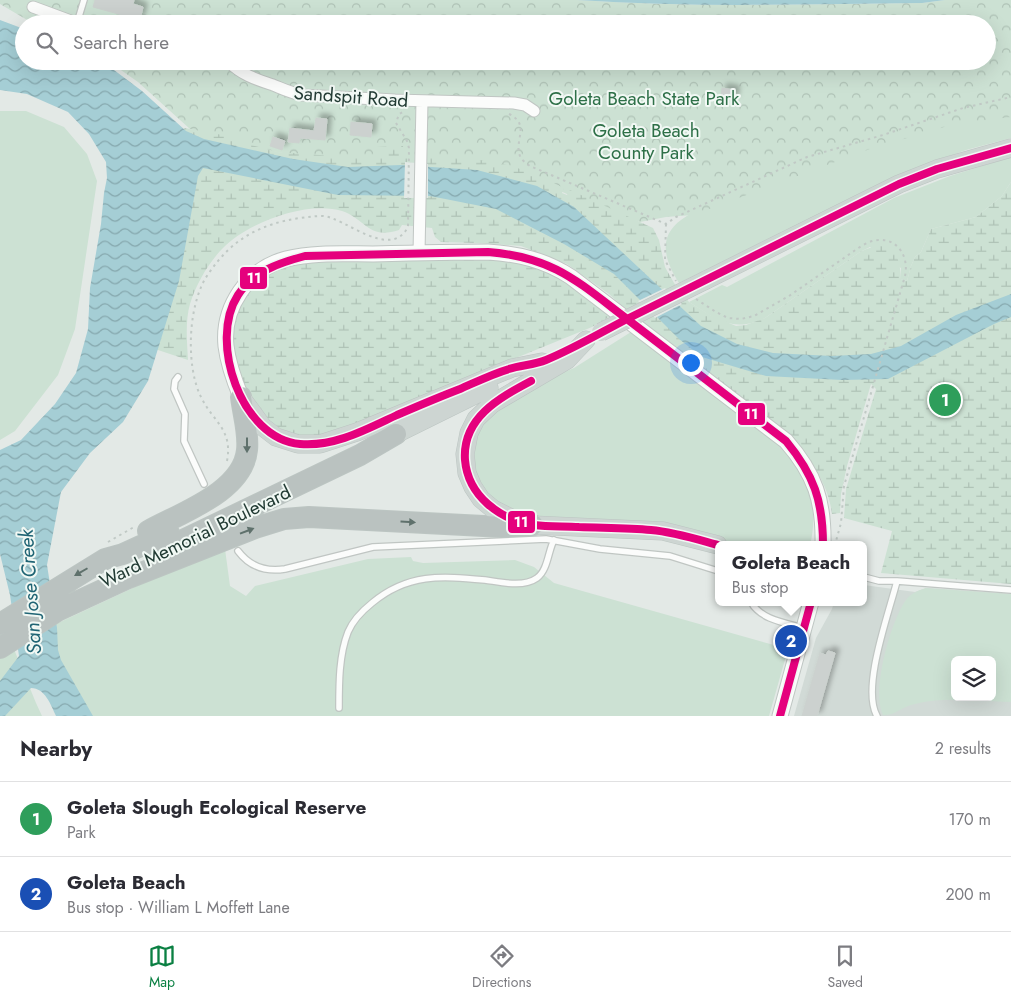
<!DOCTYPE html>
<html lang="en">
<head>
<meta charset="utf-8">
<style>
  :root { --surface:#fff; --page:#f7f7f7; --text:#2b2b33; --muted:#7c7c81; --line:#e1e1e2; --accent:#0b8043 }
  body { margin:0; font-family:Jost,sans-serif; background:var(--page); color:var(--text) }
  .controls { position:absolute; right:15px; bottom:15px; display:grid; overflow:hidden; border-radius:8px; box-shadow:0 5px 20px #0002 }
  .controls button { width:45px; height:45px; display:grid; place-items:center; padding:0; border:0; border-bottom:1px solid var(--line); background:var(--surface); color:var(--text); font:25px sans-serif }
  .you { position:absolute; left:690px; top:362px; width:18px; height:18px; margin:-12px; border:4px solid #fff; border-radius:50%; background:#1a73e8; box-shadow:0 0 0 8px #1a73e833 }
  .badge { display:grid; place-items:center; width:32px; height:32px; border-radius:50%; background:var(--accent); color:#fff; font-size:16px; font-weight:700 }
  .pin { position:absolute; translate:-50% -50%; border:2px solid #fff; box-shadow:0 1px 5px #0006 }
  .popup { position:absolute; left:715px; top:541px; width:152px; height:65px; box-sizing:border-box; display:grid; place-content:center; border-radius:8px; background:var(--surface); filter:drop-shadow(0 1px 4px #0005); font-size:16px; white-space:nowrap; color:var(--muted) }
  .popup b { font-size:19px; color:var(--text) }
  .popup::after { content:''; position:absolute; left:50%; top:100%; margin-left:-10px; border:10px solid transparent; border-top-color:var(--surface) }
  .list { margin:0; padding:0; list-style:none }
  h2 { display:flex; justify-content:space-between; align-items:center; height:65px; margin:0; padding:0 20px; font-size:21px }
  h2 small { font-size:16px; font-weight:400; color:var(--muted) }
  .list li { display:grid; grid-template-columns:32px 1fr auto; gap:15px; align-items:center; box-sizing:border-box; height:75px; padding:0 20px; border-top:1px solid var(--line) }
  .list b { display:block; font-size:19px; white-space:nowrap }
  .list p { margin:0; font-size:16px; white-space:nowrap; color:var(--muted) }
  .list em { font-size:16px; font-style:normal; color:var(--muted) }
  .icon { flex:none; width:28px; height:28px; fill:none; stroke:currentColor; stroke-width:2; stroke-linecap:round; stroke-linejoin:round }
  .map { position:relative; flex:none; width:1011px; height:716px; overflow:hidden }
  .search { position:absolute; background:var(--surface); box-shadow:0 5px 20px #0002; left:15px; right:15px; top:15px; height:55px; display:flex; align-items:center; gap:12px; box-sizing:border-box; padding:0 18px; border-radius:28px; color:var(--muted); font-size:19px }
  .sheet { height:215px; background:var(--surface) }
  nav { display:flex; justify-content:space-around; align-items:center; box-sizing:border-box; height:70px; border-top:1px solid var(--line); background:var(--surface); font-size:14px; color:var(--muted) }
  nav a { display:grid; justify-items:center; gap:2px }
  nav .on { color:var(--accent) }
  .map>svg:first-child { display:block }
  .built { fill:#d1dad6; fill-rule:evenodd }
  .grass { fill:#cce1d3; fill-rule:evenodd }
  .forest { fill:url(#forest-crowns) }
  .wetland { fill:url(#wetland-marsh) }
  .water { fill:url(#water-waves) }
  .pier { fill:#e3e9e6 }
  .building { fill:#ccd1cf; stroke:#ccd2cf; filter:url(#shadow) }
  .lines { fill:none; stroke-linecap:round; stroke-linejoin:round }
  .lane-casing { stroke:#c0c6c3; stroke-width:8 }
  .street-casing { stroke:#c0c6c3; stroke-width:13 }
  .secondary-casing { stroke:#bfc6c3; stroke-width:17 }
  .primary-casing { stroke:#bcc5c2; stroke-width:19 }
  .highway-casing { stroke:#bcc5c2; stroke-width:22 }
  .path { stroke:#c0c9c5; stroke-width:2; stroke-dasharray:2.5 4; stroke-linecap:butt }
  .lane { stroke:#fbfcfb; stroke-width:5.5 }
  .street { stroke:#fbfcfb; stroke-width:11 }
  .secondary { stroke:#fbfcfb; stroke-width:15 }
  .primary { stroke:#cdd5d2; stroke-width:18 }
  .highway { stroke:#bac2c0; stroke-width:20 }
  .primary-bridge-casing { stroke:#bcc5c2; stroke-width:19; stroke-linecap:butt }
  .primary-bridge { stroke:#cdd5d2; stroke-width:18 }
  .bus-1-casing { stroke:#f1f8f4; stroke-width:11 }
  .bus-1 { stroke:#e5007d; stroke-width:8 }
  .oneway { fill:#5f716c }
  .labels { text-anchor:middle; stroke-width:4; stroke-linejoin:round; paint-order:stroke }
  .street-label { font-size:19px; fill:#223b34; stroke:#f1f8f4 }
  .park-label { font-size:19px; fill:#2e7048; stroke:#f1f8f4 }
  .water-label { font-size:20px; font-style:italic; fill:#1f6474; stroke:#f1f8f4 }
  .line-badge { stroke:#f1f8f4; stroke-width:2 }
  .badge-label { font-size:14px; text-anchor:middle; font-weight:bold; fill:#fff }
</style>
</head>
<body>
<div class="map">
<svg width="1011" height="716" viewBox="0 0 1011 716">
  <defs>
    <pattern id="forest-crowns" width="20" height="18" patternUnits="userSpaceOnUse" patternTransform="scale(1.25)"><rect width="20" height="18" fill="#cce1d3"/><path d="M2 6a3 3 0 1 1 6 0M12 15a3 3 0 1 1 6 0" fill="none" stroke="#afc2b6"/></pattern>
    <pattern id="wetland-marsh" width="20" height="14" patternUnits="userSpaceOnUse" patternTransform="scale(1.25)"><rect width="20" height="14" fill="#cce1d3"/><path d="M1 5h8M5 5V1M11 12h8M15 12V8" fill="none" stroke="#afc2b6"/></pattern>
    <pattern id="water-waves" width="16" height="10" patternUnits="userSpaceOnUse" patternTransform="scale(1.25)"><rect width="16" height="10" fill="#a5ced5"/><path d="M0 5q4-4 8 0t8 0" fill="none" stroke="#86a8ae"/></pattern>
    <filter id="shadow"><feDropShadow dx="4.5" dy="-4.5" stdDeviation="2.5" flood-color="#0004"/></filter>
  </defs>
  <rect width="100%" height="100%" fill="#e3e9e6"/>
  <path class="built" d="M864 585 915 592 926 588 1011 594V716H794L816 638 832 609 834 602H864ZM955 660H992V697H955Z"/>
  <path class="grass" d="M1011 99V138L966 150 896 176 679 283C643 227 687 214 731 196Z
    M0 111H26L64 127 87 154 97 181 75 329 58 375 15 431 0 440Z
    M1011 157V182L1002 196 976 217 931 229 921 252 915 257 911 266 907 281 901 279V268L870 247 860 252 765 318C733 333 717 320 689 302L722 285 727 287 894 198 950 176Z
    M631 332 778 444C806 470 820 507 810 545H741L691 531 535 517 502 506 483 491 473 466 475 439 478 429 493 411 552 377 574 368Z
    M225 549 230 586 246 596 255 586 368 559 411 557 413 561 423 563 515 560 534 567 554 583 788 649 769 716H92L59 666 54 626 58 623 182 565Z
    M926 588 1011 594V702C980 701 941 696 911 705 901 708 893 716 883 715 871 691 890 625 904 603 909 594 917 591 926 588ZM955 660H992V697H955Z
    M0 615 36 703 42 716H0Z"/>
  <path class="forest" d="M0 0H577C691 8 807 4 922 3L945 0H1011V117L954 124 870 149 693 215 666 217 640 222 611 213 530 178 350 163 257 149 190 129 138 82 108 61H987V24H34L0 4Z"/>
  <path class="wetland" d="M185 128 238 138 251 145 278 152 374 159 376 147 403 146 404 158C436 157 470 157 502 164 523 168 544 179 564 188L562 193 567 195 570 190 653 228 659 240 665 267 674 283 689 302 710 315 736 326 746 325 765 318 860 252C888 238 900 249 901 279L907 281 911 266 915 257 921 252 931 229 976 217 1002 196 1011 182V584L881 573 892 531 844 518 846 489 876 389 871 384 847 466 841 494 840 513 832 514C828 480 805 451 782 428L643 325 609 294 567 264 521 246 478 243 441 242 435 237 432 228 402 225 399 230C368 240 366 219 342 211 307 200 247 223 223 248 209 262 196 284 190 304 185 321 187 342 188 360L131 341 160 148Z
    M489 258C498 259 508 259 517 261 553 268 582 295 611 316L592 327 323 437C309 438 296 439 283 432 269 424 260 413 252 399 227 356 222 302 271 273 300 257 347 261 379 260 416 260 453 259 489 258Z"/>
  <path class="water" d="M577 0H945L922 3C807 4 691 8 577 0Z
    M0 20 24 29V61H102L142 91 186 131 204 139 293 159 348 167 401 165 477 170 537 186 574 207 701 326 737 344 773 353 832 356 871 354 901 346 956 315 1011 294V317L994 324 888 379 842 380 766 376 702 357 679 339 614 274 564 244 496 209 430 196 338 195 203 168 198 176 179 281 148 381 123 422 90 453 61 492 47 565 57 628 58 650 61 660 93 716H56C51 705 45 688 31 688L5 716H0V681L19 656 10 595 0 554V450L21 440 55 404 76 373 88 329 90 288 101 224 104 193 107 178 106 162 89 134 68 112 27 94 0 90Z"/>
  <path class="pier" d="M405 162 428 164V198H404Z
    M665 288 682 304 655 318 638 301Z"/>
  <path class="building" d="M95 0H134L133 4 143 7 140 20 93 7Z
    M722 88 735 90 734 100 721 98Z
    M316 118 327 119 325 140 300 138 299 143 288 142 290 128 314 131Z
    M351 122 372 124 371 137 350 135Z
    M273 137 285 141 282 150 270 146Z
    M828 651 835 653 817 716H802L820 653 826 655Z"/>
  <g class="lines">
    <g class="lane-casing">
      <path id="lane" d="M77 23 84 0
        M178 377 175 381 174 389 185 414 184 441 204 484
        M238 551C250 567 266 572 285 569L373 547 546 539 600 549 670 556 718 571
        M864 577 879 581H897
        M751 602C761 620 786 623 804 628
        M339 708C339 683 339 655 348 632 353 620 362 611 372 603 408 573 441 576 485 580 500 582 523 588 537 578 548 570 548 551 554 540
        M877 716C861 688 889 613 897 581L1011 590"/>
    </g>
    <g class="street-casing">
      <path id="street" d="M33 7 79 24
        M228 61C242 75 255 79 273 85 283 89 291 93 302 95L395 100 514 103 525 105 534 111
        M419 253 422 101"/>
    </g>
    <g class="secondary-casing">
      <path id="secondary" d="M241 397C234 380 228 363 226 346 222 307 248 269 286 259 314 252 345 254 373 254 411 253 449 252 488 252 519 254 545 260 571 277L786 441C815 474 824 501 823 545
        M780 716 811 602"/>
    </g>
    <g class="primary-casing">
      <path id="primary" d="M706 280 899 184 937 169 1011 148
        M586 340 567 360 492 404 476 419 469 433 465 454 467 473 473 487 481 499 493 509 511 518 533 525 663 531 718 545
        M241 397 263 427 276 437 298 444H320L357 432 512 368 542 362
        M396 434 489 388"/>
    </g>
    <g class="highway-casing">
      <path id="highway" d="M148 531C180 513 243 492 247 450 249 433 243 414 241 397
        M154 554 360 455 396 434
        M57 611 126 579 255 528 284 519 309 517 503 527 533 525
        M0 624 105 559 123 554 169 533
        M0 648 68 604"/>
    </g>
    <path class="path" d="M509 114C532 125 512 142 521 158 523 161 527 164 530 166L666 224 676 217 807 157 883 135 963 108 1011 97
      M666 224 665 260 676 281
      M696 299 716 312 728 318 741 319 754 316 789 296 854 251C861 246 870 240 879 240 899 239 909 258 905 276L844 486 841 523 836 541
      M227 461C233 429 213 422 201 397 185 365 188 301 209 273 232 239 260 224 300 218 308 217 315 216 323 216 344 217 390 261 408 227L409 148 407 141 396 123 399 114 405 111
      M108 542 134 527"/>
    <use href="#lane" class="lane"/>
    <use href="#street" class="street"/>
    <use href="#secondary" class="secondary"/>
    <use href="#primary" class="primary"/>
    <use href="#highway" class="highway"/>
    <g class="primary-bridge-casing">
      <path id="primary-bridge" d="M601 332 706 280"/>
    </g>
    <use href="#primary-bridge" class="primary-bridge"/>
    <g class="bus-1-casing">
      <path id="bus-1" d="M488 252C553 257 577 281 627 319 600 333 573 349 546 360 534 365 521 365 509 369 492 374 476 382 460 389 439 397 418 406 397 415 367 429 335 447 300 444 241 439 208 341 238 295 254 271 279 263 305 256Z
        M627 319 786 441C814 475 823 501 823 545
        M627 319 899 184 937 169 1011 148
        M531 381C499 398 462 418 465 460 468 496 500 520 534 525 549 527 564 526 579 527 603 528 628 528 651 530 674 532 696 539 718 545
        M780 716 811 602"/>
    </g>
    <use href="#bus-1" class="bus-1"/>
  </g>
  <defs><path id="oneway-solid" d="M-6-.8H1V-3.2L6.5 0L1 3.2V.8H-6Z" transform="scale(1.25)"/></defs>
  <g class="oneway">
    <use href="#oneway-solid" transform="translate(247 445) rotate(90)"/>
    <use href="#oneway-solid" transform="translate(408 522) rotate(3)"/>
    <use href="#oneway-solid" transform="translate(247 531) rotate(-21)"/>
    <use href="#oneway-solid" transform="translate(81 572) rotate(150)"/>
  </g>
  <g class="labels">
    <g class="street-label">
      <text transform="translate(351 96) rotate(4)" y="7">Sandspit Road</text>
      <text transform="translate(195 536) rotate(-26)" y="7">Ward Memorial Boulevard</text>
    </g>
    <g class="park-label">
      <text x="644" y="105">Goleta Beach State Park</text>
      <text x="646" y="137">Goleta Beach<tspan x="646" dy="22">County Park</tspan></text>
    </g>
    <g class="water-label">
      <text transform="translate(30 592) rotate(-94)" y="7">San Jose Creek</text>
    </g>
  </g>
  <g class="line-badge">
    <rect x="239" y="266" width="29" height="24" rx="5" fill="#e5007d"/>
    <rect x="737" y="402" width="29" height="24" rx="5" fill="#e5007d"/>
    <rect x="507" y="510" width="29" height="24" rx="5" fill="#e5007d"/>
  </g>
  <g class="badge-label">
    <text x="254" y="283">11</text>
    <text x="751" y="419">11</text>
    <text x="521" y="527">11</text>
  </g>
</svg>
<div class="controls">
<button><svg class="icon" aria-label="layers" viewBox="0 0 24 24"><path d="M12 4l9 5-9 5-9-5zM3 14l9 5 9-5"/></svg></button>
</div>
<div class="you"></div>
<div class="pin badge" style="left:945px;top:400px;background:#2e9e5b">1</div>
<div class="pin badge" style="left:791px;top:641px;background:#1a4fb4">2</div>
<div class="popup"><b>Goleta Beach</b>Bus stop</div>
<div class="search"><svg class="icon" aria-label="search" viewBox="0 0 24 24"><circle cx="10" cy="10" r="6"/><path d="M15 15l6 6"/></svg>Search here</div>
</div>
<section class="sheet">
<h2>Nearby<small>2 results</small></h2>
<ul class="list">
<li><span class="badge" style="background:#2e9e5b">1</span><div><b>Goleta Slough Ecological Reserve</b><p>Park</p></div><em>170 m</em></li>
<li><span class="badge" style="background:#1a4fb4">2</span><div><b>Goleta Beach</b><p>Bus stop · William L Moffett Lane</p></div><em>200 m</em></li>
</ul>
</section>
<nav>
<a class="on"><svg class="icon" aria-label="map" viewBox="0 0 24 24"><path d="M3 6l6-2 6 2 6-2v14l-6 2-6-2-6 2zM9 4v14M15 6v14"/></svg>Map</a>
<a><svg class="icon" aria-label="directions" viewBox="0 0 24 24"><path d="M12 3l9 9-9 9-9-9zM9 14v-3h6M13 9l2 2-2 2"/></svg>Directions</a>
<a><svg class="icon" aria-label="saved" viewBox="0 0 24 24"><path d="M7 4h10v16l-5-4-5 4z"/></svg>Saved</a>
</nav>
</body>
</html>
